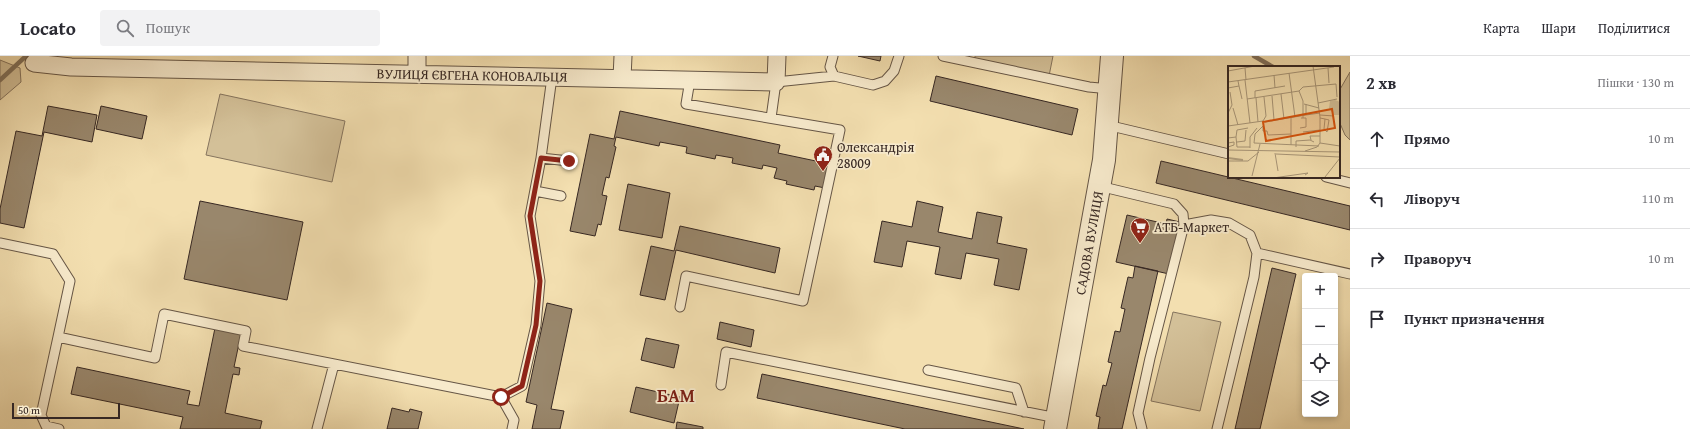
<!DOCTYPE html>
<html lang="uk">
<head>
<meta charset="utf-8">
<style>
  :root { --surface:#fff; --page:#f2f2f3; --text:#2b2b33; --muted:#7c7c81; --line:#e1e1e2 }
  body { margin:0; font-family:"Gentium Book Plus",serif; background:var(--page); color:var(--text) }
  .controls { position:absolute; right:12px; bottom:12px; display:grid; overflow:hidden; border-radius:4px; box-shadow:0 2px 6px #0003 }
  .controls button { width:36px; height:36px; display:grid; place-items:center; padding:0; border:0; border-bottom:1px solid var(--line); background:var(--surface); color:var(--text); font:20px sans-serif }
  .scale { position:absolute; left:12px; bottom:10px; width:108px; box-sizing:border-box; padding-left:4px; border:2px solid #372823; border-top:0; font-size:11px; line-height:14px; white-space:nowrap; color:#372823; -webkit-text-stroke:3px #f7eacc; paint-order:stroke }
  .stop { position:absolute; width:12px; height:12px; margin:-9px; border:3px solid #8f2418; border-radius:50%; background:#fff }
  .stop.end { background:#8f2418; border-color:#fff; box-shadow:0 1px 4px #0008 }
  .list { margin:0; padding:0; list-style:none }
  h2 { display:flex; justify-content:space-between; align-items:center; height:52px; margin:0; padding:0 16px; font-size:17px }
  h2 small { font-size:13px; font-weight:400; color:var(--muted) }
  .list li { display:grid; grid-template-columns:26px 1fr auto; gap:12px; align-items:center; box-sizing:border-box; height:60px; padding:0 16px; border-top:1px solid var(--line) }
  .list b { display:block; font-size:15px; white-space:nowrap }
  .list em { font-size:13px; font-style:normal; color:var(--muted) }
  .icon { flex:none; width:22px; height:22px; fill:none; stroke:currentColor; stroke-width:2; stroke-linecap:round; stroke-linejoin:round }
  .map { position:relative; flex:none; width:1350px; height:373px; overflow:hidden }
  header { display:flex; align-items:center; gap:24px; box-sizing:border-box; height:56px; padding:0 20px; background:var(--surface); border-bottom:1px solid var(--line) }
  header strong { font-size:19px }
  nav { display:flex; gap:22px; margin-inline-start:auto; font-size:14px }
  .search { width:280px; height:36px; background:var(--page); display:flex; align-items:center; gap:10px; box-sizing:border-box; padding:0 14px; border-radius:4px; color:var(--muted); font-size:15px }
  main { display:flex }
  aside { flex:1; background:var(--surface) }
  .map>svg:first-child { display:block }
  .green { fill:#d3c098; stroke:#85745e }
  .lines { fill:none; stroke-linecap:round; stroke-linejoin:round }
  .stream { stroke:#81715b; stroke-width:4.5 }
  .building { fill:#99876c; stroke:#372823 }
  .service-casing { stroke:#665646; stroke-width:11 }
  .minor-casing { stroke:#665646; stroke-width:19 }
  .tertiary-casing { stroke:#665646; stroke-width:24 }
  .service { stroke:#f7eacc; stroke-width:9 }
  .minor { stroke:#f7eacc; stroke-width:17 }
  .tertiary { stroke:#f7eacc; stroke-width:22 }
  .route { stroke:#8f2418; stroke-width:5 }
  .labels { text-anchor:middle; stroke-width:3.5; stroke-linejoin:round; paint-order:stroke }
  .street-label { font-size:14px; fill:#372823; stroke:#f7eacc }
  .poi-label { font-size:14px; fill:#372823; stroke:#f7eacc; text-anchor:start }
  .district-label { font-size:18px; font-weight:bold; fill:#7a1f14; stroke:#f7eacc }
  .inset-river { fill:none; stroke:#b3a180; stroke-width:2 }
  .inset-road { fill:none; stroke:#a89678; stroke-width:1 }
  .view { fill:#d6540e; fill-opacity:0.15; stroke:#d6540e; stroke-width:2 }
  .inset-edge { fill:none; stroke:#372823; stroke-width:2 }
</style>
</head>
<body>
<header>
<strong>Locato</strong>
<div class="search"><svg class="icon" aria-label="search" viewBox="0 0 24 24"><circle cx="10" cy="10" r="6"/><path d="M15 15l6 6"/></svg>Пошук</div>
<nav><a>Карта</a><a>Шари</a><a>Поділитися</a></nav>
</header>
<main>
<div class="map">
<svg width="1350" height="373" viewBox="0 0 1350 373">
  <rect width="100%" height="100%" fill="#f3dfb0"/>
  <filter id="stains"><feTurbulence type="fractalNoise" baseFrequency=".005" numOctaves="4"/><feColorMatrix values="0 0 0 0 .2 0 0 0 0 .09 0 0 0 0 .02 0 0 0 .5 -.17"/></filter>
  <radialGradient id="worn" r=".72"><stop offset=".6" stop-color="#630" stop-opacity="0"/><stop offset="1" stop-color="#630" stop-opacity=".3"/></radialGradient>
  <path class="green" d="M975 0H1053L1049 20 975 3Z
    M0 4 20 12 21 26 0 44Z
    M1350 16V84L1345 79 1339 65V35Z
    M220 38 345 65 332 126 206 99Z
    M1173 256 1221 266 1200 355 1151 345Z"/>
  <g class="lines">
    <path class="stream" d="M1254 0 1273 11
      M0 24 26 0"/>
  </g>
  <path class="building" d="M858 0H881L880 5Z
    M936 20 1078 53 1072 79 930 45Z
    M48 50 97 59 92 86 44 76 24 172 0 167V153L16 75 42 80Z
    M101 50 147 60 142 83 96 73Z
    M620 55 780 89 778 97 830 108 825 132 815 130 814 134 786 128 787 125 774 122 777 112 763 109 762 113 732 107 733 102 716 99 715 103 686 97 687 91 660 86 659 90 616 81 614 90 616 91 609 122 606 121 602 139 607 140 601 169 598 168 595 180 570 175 590 78 614 83Z
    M1161 105 1350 150V174L1156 127Z
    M628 128 670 137 662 182 619 174Z
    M200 145 303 166 287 244 184 223Z
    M917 145 943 151 938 176 972 183 977 156 1002 161 997 187 1027 193 1019 234 994 229 999 203 966 197 961 223 935 218 940 191 907 185 902 211 874 206 882 165 912 171Z
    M1127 159 1166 168 1167 163 1180 166 1169 218 1116 206Z
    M680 170 780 192 775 217 676 194 665 244 640 239 651 190 674 195Z
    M1135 210 1158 215 1122 373H1098L1100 361 1096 360 1103 329 1106 330 1112 307 1108 306 1115 275 1120 276 1125 253 1121 252 1128 221 1133 222Z
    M1272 212 1296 218 1260 373H1235Z
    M547 247 572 253 551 353 564 355 560 373H532L537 349 526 346Z
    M720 266 754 274 751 291 717 283Z
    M215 272 241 278 234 311 240 312 239 319 233 318 225 357 262 365 260 373H180L183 361 71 338 77 311 190 335 187 348 199 350Z
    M646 282 679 289 674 312 641 304Z
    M762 318 1024 373H905L757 342Z
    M636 331 680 341 674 367 630 356Z
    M392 352 409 356 410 353 422 356 418 373H387Z
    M677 366 703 371V373H676Z"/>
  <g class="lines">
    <g class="service-casing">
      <path id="service" d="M833 0 830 11 834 20 873 29 885 25 894 15 899 0
        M943 0 1089 31 1110 33
        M771 62 776 26 834 20
        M1107 69 1229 98
        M541 102 569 105
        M1326 121 1350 127
        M1099 130 1174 148 1183 158 1184 169 1150 302 1138 357 1142 373
        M535 135 561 140
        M1184 169 1211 164 1229 167 1250 179 1257 197 1254 221 1217 373
        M0 187 53 198 70 225 58 281 155 302 164 258 246 275 243 290 501 341 514 364 512 373
        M1257 197 1350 218
        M680 251 686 220 803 245 840 74 686 48 690 24
        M58 281 41 359 46 370 59 373
        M928 314 1016 332 1024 356
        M721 329 726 296 1057 362
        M501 341 522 330 536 269 540 225 530 160 541 102 552 21
        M317 373 334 308"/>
    </g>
    <g class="minor-casing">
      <path id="minor" d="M34 7 71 11 776 26 777 0
        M417 18V0
        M622 22 623 0"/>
    </g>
    <g class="tertiary-casing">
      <path id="tertiary" d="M1055 373 1104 104 1112 0"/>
    </g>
    <use href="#service" class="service"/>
    <use href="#minor" class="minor"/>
    <use href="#tertiary" class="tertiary"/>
  </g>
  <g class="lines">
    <path class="route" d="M501 341 522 330 536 269 540 225 530 160 541 102 569 105"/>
  </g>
  <defs>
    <g id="civic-pin" transform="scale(1)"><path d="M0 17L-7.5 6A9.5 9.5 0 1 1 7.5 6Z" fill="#8f2418" stroke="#f7eacc"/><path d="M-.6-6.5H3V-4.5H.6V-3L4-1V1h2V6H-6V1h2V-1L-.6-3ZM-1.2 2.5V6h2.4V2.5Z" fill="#fff"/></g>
    <g id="supermarket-pin" transform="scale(1)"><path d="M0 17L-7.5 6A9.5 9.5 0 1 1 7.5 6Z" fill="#8f2418" stroke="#f7eacc"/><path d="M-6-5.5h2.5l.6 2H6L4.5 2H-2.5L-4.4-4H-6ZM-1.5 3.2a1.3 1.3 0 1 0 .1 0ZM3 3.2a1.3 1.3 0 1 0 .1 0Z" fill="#fff"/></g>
  </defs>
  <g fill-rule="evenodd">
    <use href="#civic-pin" x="823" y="99"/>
    <use href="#supermarket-pin" x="1140" y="171"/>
  </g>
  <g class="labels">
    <g class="street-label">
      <text transform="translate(472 19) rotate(1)" y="5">ВУЛИЦЯ ЄВГЕНА КОНОВАЛЬЦЯ</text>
      <text transform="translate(1089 187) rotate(-80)" y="5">САДОВА ВУЛИЦЯ</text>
    </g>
    <g class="poi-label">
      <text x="837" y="96">Олександрія<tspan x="837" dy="16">28009</tspan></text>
      <text x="1154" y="176">АТБ-Маркет</text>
    </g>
    <g class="district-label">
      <text x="676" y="346">БАМ</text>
    </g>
  </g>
  <g transform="translate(1228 10)">
    <rect width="112" height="112" fill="#f3dfb0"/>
    <path d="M107 34 112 36 111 49H106L101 42 102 35Z" fill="#d3c098"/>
    <path class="inset-river" d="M0 92 15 94"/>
    <path class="inset-road" d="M17 2 18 14M100 2 101 17M0 5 27 0M61 7 67 51M46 9 47 22M17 14 22 57M0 16 106 1M11 20 14 33M0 22 11 20 10 15M71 25 75 35V52M53 28 56 53M44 30 46 54M27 32V25L57 20M28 32 30 56M19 33 71 25 75 21 108 18 109 31M90 37 109 33M76 38 91 42M78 38V49L92 47M5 42 10 59M0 47 4 39 2 26M92 49 106 50M63 52V68M92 52 97 53 96 63 99 66 101 54 97 53M37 56 78 49M0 60 35 55 38 50 36 31M35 60 27 68 26 77 91 80M35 60V65H39L40 69 63 68V79M72 62 78 61V52H73M75 66 92 64M8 71 9 64 20 62M0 72 8 71 9 81H22M83 74 82 70H92M9 76 17 75 18 64M0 77 6 76V79L0 81M92 77 112 80M68 81V75L82 74 86 76M22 82V71L29 62M0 84 112 86M77 85 89 81 92 77V51L85 0M47 87 50 105M48 88 112 91M0 95H20L31 86M24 110 32 78M97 111 112 92M45 112 80 107 77 109"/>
    <path class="view" d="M104 43 107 62 38 75 35 56Z"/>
    <rect width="112" height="112" class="inset-edge"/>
  </g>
  <rect width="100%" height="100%" filter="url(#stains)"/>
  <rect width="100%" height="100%" fill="url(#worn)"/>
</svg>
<div class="controls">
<button>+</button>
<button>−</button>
<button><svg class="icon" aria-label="locate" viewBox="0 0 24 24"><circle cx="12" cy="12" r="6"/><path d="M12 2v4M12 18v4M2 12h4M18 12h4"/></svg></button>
<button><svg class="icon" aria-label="layers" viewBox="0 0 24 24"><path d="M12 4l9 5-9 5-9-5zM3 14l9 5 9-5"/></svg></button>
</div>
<div class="scale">50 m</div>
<div class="stop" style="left:501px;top:341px"></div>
<div class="stop end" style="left:569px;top:105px"></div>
</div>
<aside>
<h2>2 хв<small>Пішки · 130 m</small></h2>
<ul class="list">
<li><svg class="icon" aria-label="ahead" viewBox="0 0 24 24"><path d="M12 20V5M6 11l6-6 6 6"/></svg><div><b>Прямо</b></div><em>10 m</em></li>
<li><svg class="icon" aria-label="left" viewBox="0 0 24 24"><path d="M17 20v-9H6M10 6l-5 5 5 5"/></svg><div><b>Ліворуч</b></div><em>110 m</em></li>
<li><svg class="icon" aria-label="right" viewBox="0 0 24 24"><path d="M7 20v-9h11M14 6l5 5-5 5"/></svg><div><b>Праворуч</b></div><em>10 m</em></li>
<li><svg class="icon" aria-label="arrive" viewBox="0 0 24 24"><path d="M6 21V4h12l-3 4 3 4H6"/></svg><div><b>Пункт призначення</b></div></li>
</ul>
</aside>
</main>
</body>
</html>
